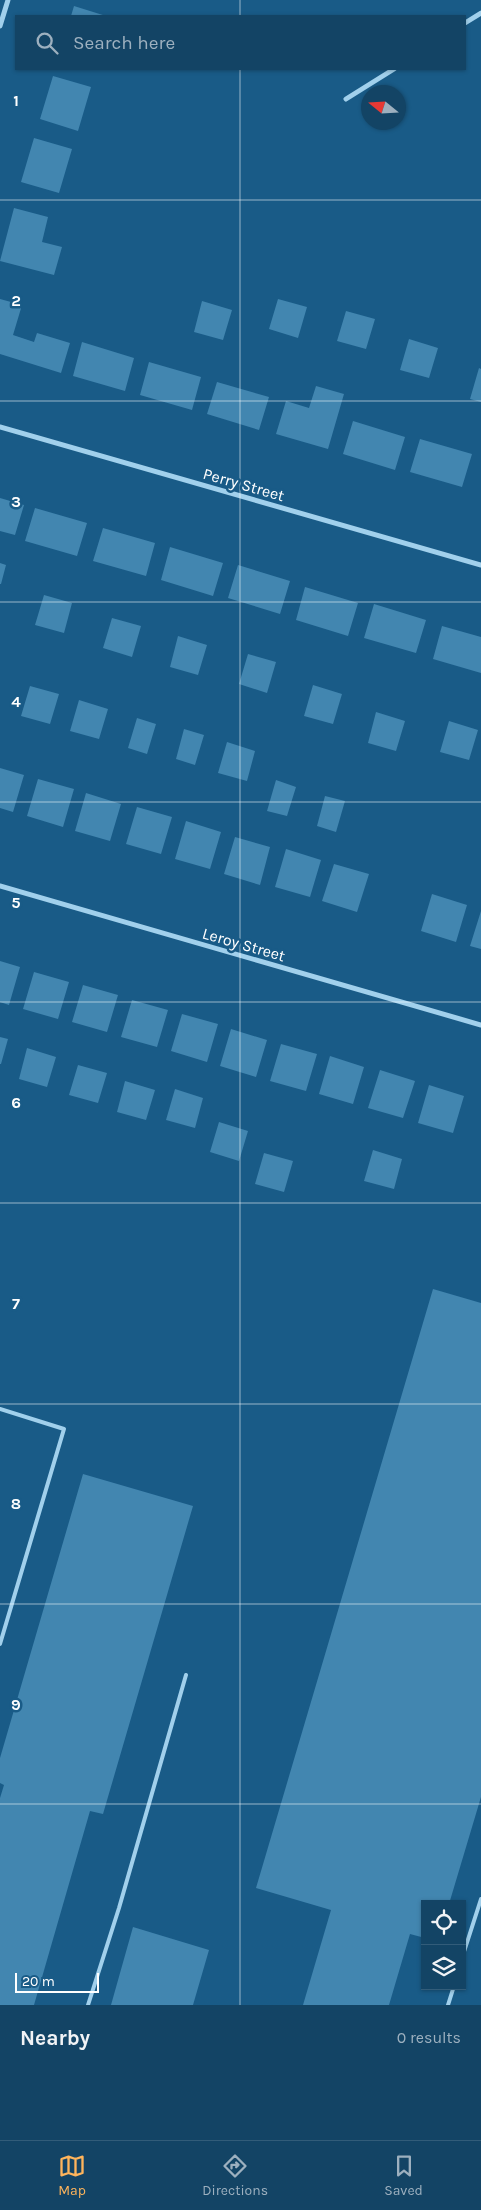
<!DOCTYPE html>
<html lang="en">
<head>
<meta charset="utf-8">
<style>
  :root { --surface:#134465; --page:#204e6e; --text:#f1f3f6; --muted:#9db0bf; --line:#325c79; --accent:#ffb55c }
  body { margin:0; font-family:Karla,sans-serif; background:var(--page); color:var(--text) }
  .controls { position:absolute; right:15px; bottom:15px; display:grid; overflow:hidden; border-radius:0px; box-shadow:0 1px 4px #0004 }
  .controls button { width:45px; height:45px; display:grid; place-items:center; padding:0; border:0; border-bottom:1px solid var(--line); background:var(--surface); color:var(--text); font:25px sans-serif }
  .compass { position:absolute; left:361px; top:85px; width:45px; height:45px; border-radius:50%; background:var(--surface); box-shadow:0 1px 4px #0004; rotate:288deg }
  .scale { position:absolute; left:15px; bottom:12px; width:84px; box-sizing:border-box; padding-left:5px; border:2px solid #fff; border-top:0; font-size:14px; line-height:18px; white-space:nowrap; color:#fff; -webkit-text-stroke:4px #195b87; paint-order:stroke }
  .list { margin:0; padding:0; list-style:none }
  h2 { display:flex; justify-content:space-between; align-items:center; height:65px; margin:0; padding:0 20px; font-size:21px }
  h2 small { font-size:16px; font-weight:400; color:var(--muted) }
  .icon { flex:none; width:28px; height:28px; fill:none; stroke:currentColor; stroke-width:2; stroke-linecap:round; stroke-linejoin:round }
  .map { position:relative; flex:none; width:481px; height:2005px; overflow:hidden }
  .search { position:absolute; background:var(--surface); box-shadow:0 1px 4px #0004; left:15px; right:15px; top:15px; height:55px; display:flex; align-items:center; gap:12px; box-sizing:border-box; padding:0 18px; border-radius:0px; color:var(--muted); font-size:19px }
  .sheet { height:135px; background:var(--surface) }
  nav { display:flex; justify-content:space-around; align-items:center; box-sizing:border-box; height:70px; border-top:1px solid var(--line); background:var(--surface); font-size:14px; color:var(--muted) }
  nav a { display:grid; justify-items:center; gap:2px }
  nav .on { color:var(--accent) }
  .map>svg:first-child { display:block }
  .building { fill:#4286b0 }
  .lines { fill:none; stroke-linecap:round; stroke-linejoin:round }
  .lane { stroke:#a1d0ec; stroke-width:4 }
  .street { stroke:#a1d0ec; stroke-width:5 }
  .grid { fill:none; stroke:#fff; stroke-width:1; stroke-opacity:0.55 }
  .labels { text-anchor:middle; stroke-width:5; stroke-linejoin:round; paint-order:stroke }
  .street-label { font-size:16px; fill:#fff; stroke:#195b87 }
  .grid-label { font-size:16px; text-anchor:middle; font-weight:bold; fill:#fff; stroke:#195b87; stroke-width:5; stroke-linejoin:round; paint-order:stroke }
</style>
</head>
<body>
<div class="map">
<svg width="481" height="2005" viewBox="0 0 481 2005">
  <rect width="100%" height="100%" fill="#195b87"/>
  <path class="building" d="M74 6 106 16H71Z
    M53 76 91 87 78 131 40 119Z
    M34 138 72 149 59 193 21 182Z
    M14 208 48 217 42 242 62 247 54 275 0 261Z
    M0 299 22 305 13 335 34 342 37 333 70 343 61 373 0 354Z
    M278 299 307 307 298 338 269 329Z
    M202 301 232 310 223 340 194 332Z
    M346 311 375 319 366 349 337 341Z
    M409 339 438 348 429 378 400 370Z
    M82 342 134 358 125 391 73 376Z
    M149 362 201 377 192 410 140 395Z
    M479 368 481 369V402L470 399Z
    M217 382 269 397 259 430 207 414Z
    M316 386 344 394 328 449 276 434 286 401 309 408Z
    M353 421 405 437 395 470 343 454Z
    M420 439 472 454 462 487 410 472Z
    M0 498 24 505 15 535 0 531Z
    M35 508 87 523 77 556 25 541Z
    M103 528 155 543 146 576 93 561Z
    M170 547 223 563 213 596 161 580Z
    M0 563 6 565 1 584H0Z
    M238 565 290 581 280 614 228 598Z
    M305 587 358 603 348 636 296 620Z
    M44 595 72 603 64 633 35 625Z
    M374 604 426 620 416 653 364 638Z
    M112 618 141 626 132 657 103 648Z
    M442 626 481 637V673L433 659Z
    M178 636 207 645 198 675 170 667Z
    M248 654 276 662 267 693 239 684Z
    M313 685 342 694 333 724 304 716Z
    M30 686 59 694 50 724 21 716Z
    M79 700 108 709 99 739 70 731Z
    M376 712 405 721 396 751 368 743Z
    M137 718 156 724 147 754 128 748Z
    M449 721 478 730 469 760 440 752Z
    M184 729 204 735 195 765 176 759Z
    M227 742 255 751 247 781 218 773Z
    M0 768 24 775 13 812 0 808Z
    M38 779 74 789 63 827 27 816Z
    M276 780 296 787 287 816 267 811Z
    M86 793 121 804 110 841 75 831Z
    M325 796 345 801 336 832 317 826Z
    M137 807 172 817 161 854 126 844Z
    M186 821 221 832 210 869 175 859Z
    M235 837 270 847 260 885 224 874Z
    M286 849 321 860 310 897 275 887Z
    M334 864 369 874 357 912 322 901Z
    M432 894 467 905 456 942 421 931Z
    M481 911V949L470 946Z
    M0 961 20 967 9 1005 0 1002Z
    M34 972 69 982 58 1019 23 1009Z
    M83 985 118 995 107 1032 72 1022Z
    M132 1000 168 1010 157 1047 121 1037Z
    M182 1014 218 1024 207 1062 171 1051Z
    M231 1029 267 1040 256 1077 220 1066Z
    M0 1037 8 1039 1 1064H0Z
    M281 1044 317 1054 306 1091 270 1081Z
    M27 1048 56 1057 47 1087 19 1079Z
    M330 1056 364 1067 353 1104 319 1094Z
    M78 1065 107 1073 98 1103 69 1095Z
    M380 1070 415 1081 403 1118 368 1108Z
    M125 1081 155 1090 146 1120 117 1112Z
    M429 1085 464 1096 453 1133 418 1123Z
    M175 1089 203 1098 195 1128 166 1120Z
    M219 1122 248 1131 239 1161 210 1152Z
    M373 1150 402 1159 394 1189 364 1181Z
    M264 1153 293 1161 284 1192 255 1184Z
    M433 1289 481 1303V1797L449 1904H425V1938L410 1934 389 2005H303L331 1910 256 1888Z
    M83 1474 193 1506 103 1814 90 1811 34 2005H0V1798L4 1785 0 1783V1758Z
    M133 1927 209 1950 193 2005H111Z"/>
  <g class="lines">
    <path class="lane" d="M0 1409 64 1429 0 1644
      M462 1958 481 1899
      M88 2005 119 1908 186 1675
      M448 2005 454 1986"/>
    <path class="street" d="M465 23 481 13
      M0 26 8 0
      M346 99 394 69
      M0 427 481 565
      M0 886 481 1025"/>
  </g>
  <path class="grid" d="M240 0V16M240 69V2005M0 200H481M0 401H481M0 602H481M0 802H481M0 1002H481M0 1203H481M0 1404H481M0 1604H481M0 1804H481"/>
  <g class="labels">
    <g class="street-label">
      <text transform="translate(244 484) rotate(16)" y="6">Perry Street</text>
      <text transform="translate(244 944) rotate(16)" y="6">Leroy Street</text>
    </g>
  </g>
  <g class="grid-label">
    <text x="16" y="106">1</text>
    <text x="16" y="306">2</text>
    <text x="16" y="507">3</text>
    <text x="16" y="707">4</text>
    <text x="16" y="908">5</text>
    <text x="16" y="1108">6</text>
    <text x="16" y="1309">7</text>
    <text x="16" y="1509">8</text>
    <text x="16" y="1710">9</text>
  </g>
</svg>
<div class="controls">
<button><svg class="icon" aria-label="locate" viewBox="0 0 24 24"><circle cx="12" cy="12" r="6"/><path d="M12 2v4M12 18v4M2 12h4M18 12h4"/></svg></button>
<button><svg class="icon" aria-label="layers" viewBox="0 0 24 24"><path d="M12 4l9 5-9 5-9-5zM3 14l9 5 9-5"/></svg></button>
</div>
<svg class="compass" viewBox="-18 -18 36 36"><path d="M0-13l5 13h-10z" fill="#e53935"/><path d="M0 13l5-13h-10z" fill="#9db0bf"/></svg>
<div class="scale">20 m</div>
<div class="search"><svg class="icon" aria-label="search" viewBox="0 0 24 24"><circle cx="10" cy="10" r="6"/><path d="M15 15l6 6"/></svg>Search here</div>
</div>
<section class="sheet">
<h2>Nearby<small>0 results</small></h2>
<ul class="list">
</ul>
</section>
<nav>
<a class="on"><svg class="icon" aria-label="map" viewBox="0 0 24 24"><path d="M3 6l6-2 6 2 6-2v14l-6 2-6-2-6 2zM9 4v14M15 6v14"/></svg>Map</a>
<a><svg class="icon" aria-label="directions" viewBox="0 0 24 24"><path d="M12 3l9 9-9 9-9-9zM9 14v-3h6M13 9l2 2-2 2"/></svg>Directions</a>
<a><svg class="icon" aria-label="saved" viewBox="0 0 24 24"><path d="M7 4h10v16l-5-4-5 4z"/></svg>Saved</a>
</nav>
</body>
</html>
